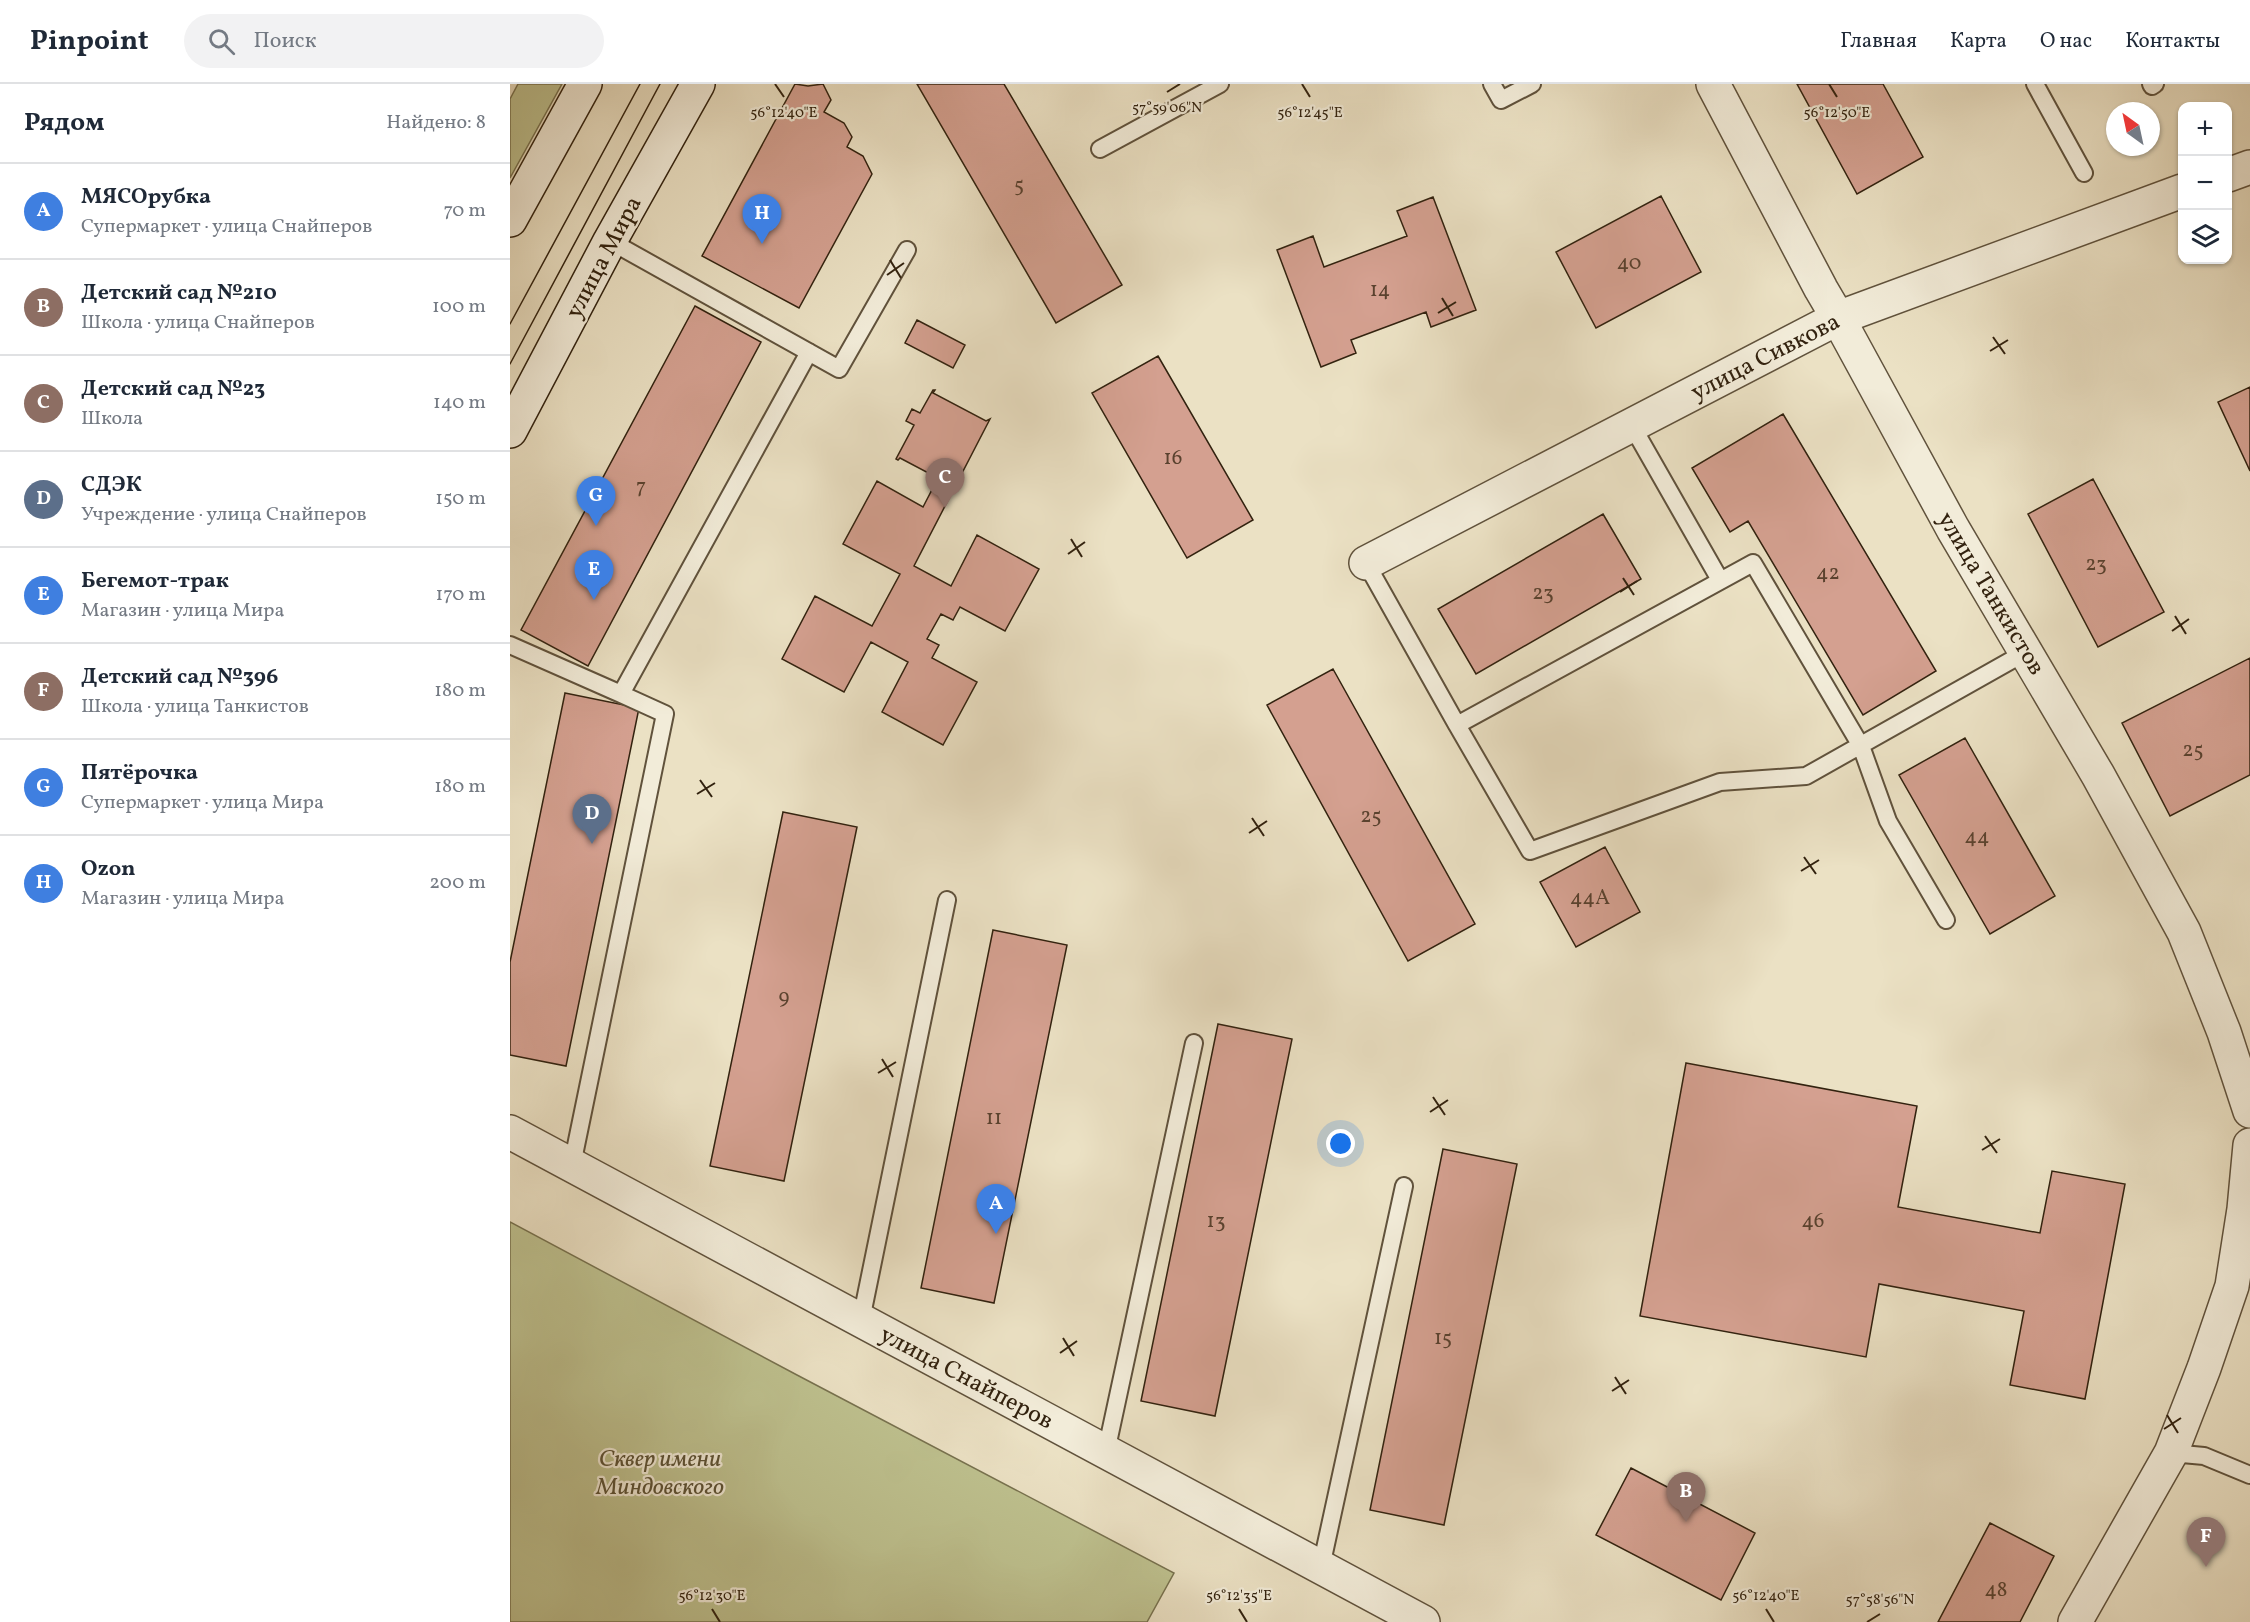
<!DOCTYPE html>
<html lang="ru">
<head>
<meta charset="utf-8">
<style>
  :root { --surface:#fff; --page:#f2f2f3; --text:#1f2937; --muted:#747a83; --line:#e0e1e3; --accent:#8f2418 }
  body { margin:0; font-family:Vollkorn,serif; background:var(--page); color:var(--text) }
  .controls { position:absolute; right:18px; top:18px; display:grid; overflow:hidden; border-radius:12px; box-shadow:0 2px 4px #0004 }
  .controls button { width:54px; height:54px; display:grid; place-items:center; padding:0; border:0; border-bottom:2px solid var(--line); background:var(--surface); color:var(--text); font:30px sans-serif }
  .compass { position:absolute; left:1596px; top:18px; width:54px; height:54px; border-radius:50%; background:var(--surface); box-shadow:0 2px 4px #0004; rotate:327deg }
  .you { position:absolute; left:831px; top:1060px; width:21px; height:21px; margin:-15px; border:4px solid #fff; border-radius:50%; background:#1a73e8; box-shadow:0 0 0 9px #1a73e833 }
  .badge { display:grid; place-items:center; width:39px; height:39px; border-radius:50%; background:var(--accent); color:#fff; font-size:20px; font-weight:700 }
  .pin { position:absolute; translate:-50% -50px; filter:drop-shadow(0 2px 3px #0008) }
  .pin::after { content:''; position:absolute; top:32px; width:21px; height:18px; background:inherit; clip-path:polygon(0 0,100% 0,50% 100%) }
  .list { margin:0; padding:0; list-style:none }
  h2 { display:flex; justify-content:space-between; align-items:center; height:78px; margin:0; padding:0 24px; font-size:26px }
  h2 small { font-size:20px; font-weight:400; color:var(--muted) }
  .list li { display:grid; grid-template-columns:39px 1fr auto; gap:18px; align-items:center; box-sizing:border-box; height:96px; padding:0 24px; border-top:2px solid var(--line) }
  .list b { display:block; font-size:22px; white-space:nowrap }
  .list p { margin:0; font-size:20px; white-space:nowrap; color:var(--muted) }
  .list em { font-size:20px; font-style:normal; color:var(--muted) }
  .icon { flex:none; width:33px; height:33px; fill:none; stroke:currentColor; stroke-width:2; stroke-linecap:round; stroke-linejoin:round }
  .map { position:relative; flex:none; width:1740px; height:1538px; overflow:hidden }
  header { display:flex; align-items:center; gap:36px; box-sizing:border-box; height:84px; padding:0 30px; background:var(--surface); border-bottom:2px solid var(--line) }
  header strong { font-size:28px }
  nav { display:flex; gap:33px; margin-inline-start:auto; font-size:21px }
  .search { width:420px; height:54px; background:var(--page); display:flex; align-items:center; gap:15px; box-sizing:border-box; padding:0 21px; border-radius:33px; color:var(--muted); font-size:22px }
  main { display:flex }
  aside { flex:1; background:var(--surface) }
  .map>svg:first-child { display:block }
  .green { fill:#bec18f; stroke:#78724f; stroke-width:1.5 }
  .building { fill:#d4a090; stroke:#32220f; stroke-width:1.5 }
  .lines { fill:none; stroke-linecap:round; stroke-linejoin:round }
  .service-casing { stroke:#60523c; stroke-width:20 }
  .minor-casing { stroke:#60523c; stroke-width:36 }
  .tertiary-casing { stroke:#60523c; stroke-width:36 }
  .secondary-casing { stroke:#32220f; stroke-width:36 }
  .service { stroke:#f2ecd9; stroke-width:16 }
  .minor { stroke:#f2ecd9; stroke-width:33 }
  .tertiary { stroke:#f2ecd9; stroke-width:33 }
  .secondary { stroke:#f2ecd9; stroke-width:33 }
  .tram { stroke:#32220f; stroke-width:1.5 }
  .ticks { fill:none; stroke:#32220f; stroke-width:2 }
  .labels { text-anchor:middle; stroke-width:4.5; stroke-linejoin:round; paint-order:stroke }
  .number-label { font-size:21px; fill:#5a422f }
  .street-label { font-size:24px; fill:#32220f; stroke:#f2ecd9 }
  .park-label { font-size:24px; font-style:italic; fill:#5c5235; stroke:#f2ecd9 }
  .ticks-label { font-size:15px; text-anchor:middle; fill:#32220f; stroke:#f2ecd9; stroke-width:4.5; stroke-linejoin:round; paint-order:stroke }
</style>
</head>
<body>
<header>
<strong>Pinpoint</strong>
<div class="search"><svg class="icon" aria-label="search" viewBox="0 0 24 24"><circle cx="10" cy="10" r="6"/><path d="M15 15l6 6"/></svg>Поиск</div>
<nav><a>Главная</a><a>Карта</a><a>О нас</a><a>Контакты</a></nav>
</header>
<main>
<aside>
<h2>Рядом<small>Найдено: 8</small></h2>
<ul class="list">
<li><span class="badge" style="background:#3f7fe0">A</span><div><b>МЯСОрубка</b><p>Супермаркет · улица Снайперов</p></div><em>70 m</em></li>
<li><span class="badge" style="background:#8d6e63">B</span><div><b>Детский сад №210</b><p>Школа · улица Снайперов</p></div><em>100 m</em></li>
<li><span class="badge" style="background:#8d6e63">C</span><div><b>Детский сад №23</b><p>Школа</p></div><em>140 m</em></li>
<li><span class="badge" style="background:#5c6f8a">D</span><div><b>СДЭК</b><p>Учреждение · улица Снайперов</p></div><em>150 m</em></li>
<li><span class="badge" style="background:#3f7fe0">E</span><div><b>Бегемот-трак</b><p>Магазин · улица Мира</p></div><em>170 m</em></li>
<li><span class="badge" style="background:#8d6e63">F</span><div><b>Детский сад №396</b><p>Школа · улица Танкистов</p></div><em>180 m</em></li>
<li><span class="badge" style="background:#3f7fe0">G</span><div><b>Пятёрочка</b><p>Супермаркет · улица Мира</p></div><em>180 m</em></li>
<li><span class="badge" style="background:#3f7fe0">H</span><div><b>Ozon</b><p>Магазин · улица Мира</p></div><em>200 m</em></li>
</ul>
</aside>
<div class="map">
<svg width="1740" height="1538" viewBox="0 0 1740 1538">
  <rect width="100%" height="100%" fill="#ebe1c4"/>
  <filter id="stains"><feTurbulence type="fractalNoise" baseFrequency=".00333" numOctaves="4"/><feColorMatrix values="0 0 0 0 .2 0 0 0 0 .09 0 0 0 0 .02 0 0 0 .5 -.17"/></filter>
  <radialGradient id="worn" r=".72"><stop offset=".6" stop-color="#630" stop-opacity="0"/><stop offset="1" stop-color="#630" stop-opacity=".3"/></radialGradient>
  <path class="green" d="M8 0H52L0 94V15Z
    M0 1138 287 1291 664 1489 637 1538H0Z"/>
  <path class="building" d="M285 0 298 2 313 0 321 16 314 28 334 39 342 53 337 63 353 72 362 90 289 224 192 172Z
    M407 0H494L612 201 546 239Z
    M1287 0H1373L1413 73 1347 110Z
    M1151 112 1191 188 1086 244 1046 168Z
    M923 113 966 226 921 243 916 228 841 256 846 269 811 283 767 166 803 152 814 183 897 152 887 127Z
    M185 222 251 258 78 582 11 546Z
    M407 236 455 261 443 284 395 259Z
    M648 272 743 436 677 474 582 309Z
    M1740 303V387L1708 318Z
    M423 306H425L423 309 476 337 480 335 404 482 441 502 467 451 529 485 495 547 450 523 443 536 431 530 417 555 429 561 422 574 467 598 433 661 372 628 398 578 361 558 334 608 272 575 305 512 362 542 390 490 333 460 367 397 413 423 428 394 390 374 388 376 386 375 404 341 396 337 402 325 410 329Z
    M1273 330 1426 587 1353 631 1238 437 1220 448 1182 384Z
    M1583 395 1654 528 1588 563 1518 430Z
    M1093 430 1131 495 966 590 928 525Z
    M1740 574V691L1660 732 1612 639Z
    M823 585 965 840 898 877 757 621Z
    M55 609 129 624 56 982 0 971V878Z
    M1455 654 1545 812 1480 850 1389 691Z
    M273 728 347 743 274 1097 200 1082Z
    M1095 763 1130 828 1066 863 1030 798Z
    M483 846 557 861 484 1219 411 1204Z
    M708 940 782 955 705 1332 631 1317Z
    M1176 979 1407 1022 1388 1123 1530 1149 1542 1087 1615 1100 1575 1315 1500 1301 1514 1227 1369 1200 1356 1273 1130 1232Z
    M933 1065 1007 1080 934 1441 860 1426Z
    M1121 1384 1245 1449 1211 1516 1086 1451Z
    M1480 1439 1544 1472 1510 1538H1428Z"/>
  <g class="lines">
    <g class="service-casing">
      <path id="service" d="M982 0 991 16 1022 0
        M1525 0 1574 89
        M1641 0 1642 2 1645 0
        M590 65 710 0
        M100 157 329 285 397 166
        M1121 340 1210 496
        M856 479 947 641 1243 479 1351 662 1378 737 1436 836
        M0 561 111 610 299 268
        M947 641 1020 767 1210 698 1296 692 1516 568
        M62 1081 155 630 111 610
        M351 1236 437 816
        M596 1368 684 959
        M1661 1369 1694 1372 1740 1391
        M811 1483 894 1102"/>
    </g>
    <g class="minor-casing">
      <path id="minor" d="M1203 0 1311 205 1328 234
        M1718 91 1740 83
        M856 479 1328 234 1672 107"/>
    </g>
    <g class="tertiary-casing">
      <path id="tertiary" d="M1328 234 1443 445 1588 691 1674 848 1714 948 1740 1027
        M0 1048 913 1538
        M1565 1538 1661 1369 1694 1284 1722 1202 1734 1125 1740 1061"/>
    </g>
    <g class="secondary-casing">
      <path id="secondary" d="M0 136 75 0
        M0 347 100 157 188 0"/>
    </g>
    <use href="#service" class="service"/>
    <use href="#minor" class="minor"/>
    <use href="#tertiary" class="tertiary"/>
    <use href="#secondary" class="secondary"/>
    <path class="tram" d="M0 240 130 0
      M0 280 150 0"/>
  </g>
  <path class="ticks" d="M265 0 274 13M792 0 800 13M1319 0 1327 13M657 8 670 0M380 176 391 194M377 191 394 179M932 214 943 232M928 229 946 218M1483 253 1495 270M1480 267 1498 256M561 455 572 473M558 470 575 458M1113 494 1124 511M1110 508 1127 497M1665 532 1676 550M1662 547 1679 535M190 696 202 713M187 710 205 699M742 734 754 752M739 749 757 737M1294 773 1306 790M1291 787 1309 776M372 975 383 993M368 989 386 978M923 1013 935 1031M920 1028 938 1016M1475 1052 1487 1069M1472 1066 1490 1055M553 1254 564 1272M550 1269 567 1257M1105 1293 1116 1310M1102 1307 1119 1296M1657 1331 1668 1349M1654 1345 1671 1334M202 1525 210 1538M729 1525 737 1538M1256 1525 1264 1538M1357 1538 1370 1530"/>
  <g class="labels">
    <g class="number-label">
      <text x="509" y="107">5</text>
      <text x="1119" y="185">40</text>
      <text x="870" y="212">14</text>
      <text x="663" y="380">16</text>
      <text x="131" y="409">7</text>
      <text x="1586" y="486">23</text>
      <text x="1318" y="495">42</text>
      <text x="1033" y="515">23</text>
      <text x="1683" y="672">25</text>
      <text x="861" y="738">25</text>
      <text x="1467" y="759">44</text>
      <text x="1080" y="820">44А</text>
      <text x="274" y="919">9</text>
      <text x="484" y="1040">11</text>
      <text x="706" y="1143">13</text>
      <text x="1303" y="1143">46</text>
      <text x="933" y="1260">15</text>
      <text x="1486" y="1512">48</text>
    </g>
    <g class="street-label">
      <text transform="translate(93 173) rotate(-62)" y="8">улица Мира</text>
      <text transform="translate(1255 272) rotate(-27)" y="8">улица Сивкова</text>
      <text transform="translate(1482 509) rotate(59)" y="8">улица Танкистов</text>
      <text transform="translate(457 1293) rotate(28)" y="8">улица Снайперов</text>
    </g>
    <g class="park-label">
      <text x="150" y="1382">Сквер имени<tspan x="150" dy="28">Миндовского</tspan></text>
    </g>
  </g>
  <g class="ticks-label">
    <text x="657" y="28">57°59'06"N</text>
    <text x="274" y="33">56°12'40"E</text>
    <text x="1327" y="33">56°12'50"E</text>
    <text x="800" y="33">56°12'45"E</text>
    <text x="202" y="1516">56°12'30"E</text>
    <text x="729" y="1516">56°12'35"E</text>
    <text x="1256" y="1516">56°12'40"E</text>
    <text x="1370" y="1520">57°58'56"N</text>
  </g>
  <rect width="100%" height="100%" filter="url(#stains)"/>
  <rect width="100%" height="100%" fill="url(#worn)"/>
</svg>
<div class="controls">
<button>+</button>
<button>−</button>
<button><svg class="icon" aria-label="layers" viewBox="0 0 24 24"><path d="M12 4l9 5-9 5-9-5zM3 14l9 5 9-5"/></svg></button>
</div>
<svg class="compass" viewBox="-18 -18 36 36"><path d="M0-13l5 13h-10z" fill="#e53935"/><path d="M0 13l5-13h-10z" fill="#747a83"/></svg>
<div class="you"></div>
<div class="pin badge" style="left:486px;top:1150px;background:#3f7fe0">A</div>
<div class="pin badge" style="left:1176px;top:1438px;background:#8d6e63">B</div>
<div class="pin badge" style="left:435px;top:424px;background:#8d6e63">C</div>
<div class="pin badge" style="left:82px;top:760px;background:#5c6f8a">D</div>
<div class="pin badge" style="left:84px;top:516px;background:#3f7fe0">E</div>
<div class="pin badge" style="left:1696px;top:1483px;background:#8d6e63">F</div>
<div class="pin badge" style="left:86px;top:442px;background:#3f7fe0">G</div>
<div class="pin badge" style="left:252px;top:160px;background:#3f7fe0">H</div>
</div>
</main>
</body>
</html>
